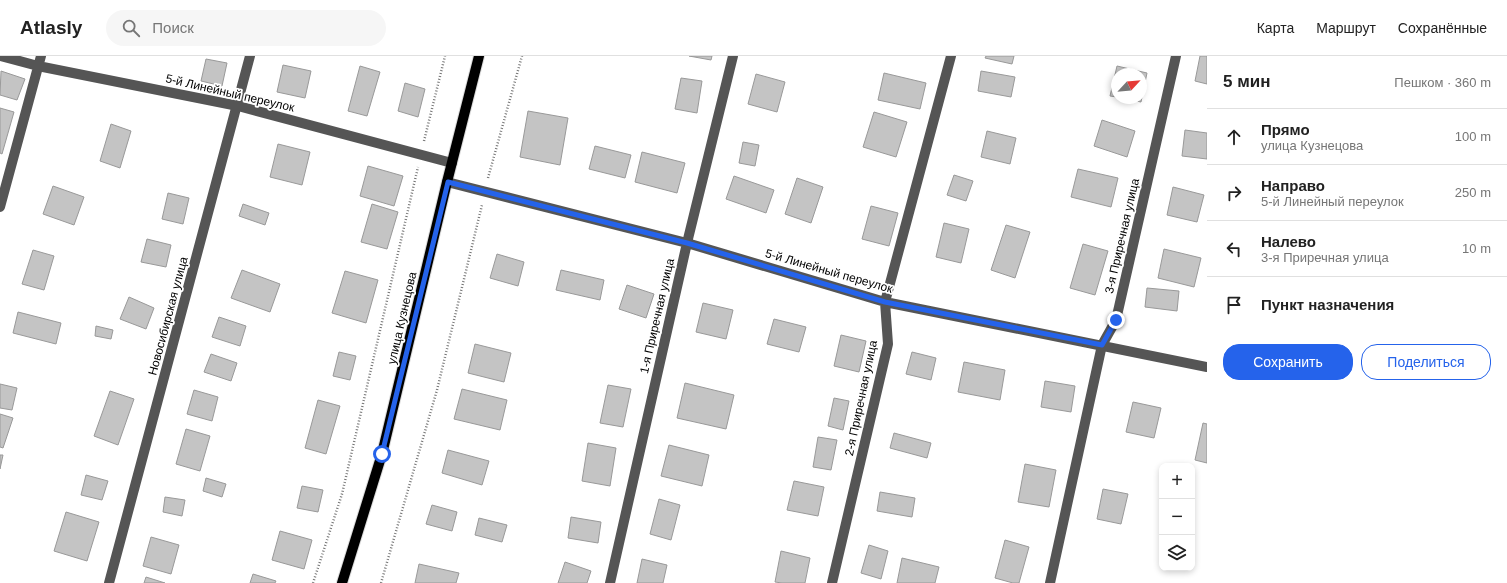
<!DOCTYPE html>
<html lang="ru">
<head>
<meta charset="utf-8">
<style>
  :root { --surface:#fff; --page:#f6f6f6; --text:#222; --muted:#767676; --line:#e0e0e0; --accent:#2563eb }
  body { margin:0; font-family:Helvetica,sans-serif; background:var(--page); color:var(--text) }
  .controls { position:absolute; right:12px; bottom:12px; display:grid; overflow:hidden; border-radius:8px; box-shadow:0 2px 6px #0003 }
  .controls button { width:36px; height:36px; display:grid; place-items:center; padding:0; border:0; border-bottom:1px solid var(--line); background:var(--surface); color:var(--text); font:20px sans-serif }
  .compass { position:absolute; left:1111px; top:12px; width:36px; height:36px; border-radius:50%; background:var(--surface); box-shadow:0 2px 6px #0003; rotate:64deg }
  .stop { position:absolute; width:12px; height:12px; margin:-9px; border:3px solid #2563eb; border-radius:50%; background:#fff }
  .stop.end { background:#2563eb; border-color:#fff; box-shadow:0 1px 4px #0008 }
  .list { margin:0; padding:0; list-style:none }
  h2 { display:flex; justify-content:space-between; align-items:center; height:52px; margin:0; padding:0 16px; font-size:17px }
  h2 small { font-size:13px; font-weight:400; color:var(--muted) }
  .list li { display:grid; grid-template-columns:26px 1fr auto; gap:12px; align-items:center; box-sizing:border-box; height:56px; padding:0 16px; border-top:1px solid var(--line) }
  .list b { display:block; font-size:15px; white-space:nowrap }
  .list p { margin:0; font-size:13px; white-space:nowrap; color:var(--muted) }
  .list em { font-size:13px; font-style:normal; color:var(--muted) }
  .actions { display:flex; gap:8px; padding:12px 16px }
  .actions a { flex:1; padding:9px 0; border:1px solid var(--accent); border-radius:16px; text-align:center; font-size:14px; color:var(--accent) }
  .actions .main { background:var(--accent); color:#fff }
  .icon { flex:none; width:22px; height:22px; fill:none; stroke:currentColor; stroke-width:2; stroke-linecap:round; stroke-linejoin:round }
  .map { position:relative; flex:none; width:1207px; height:527px; overflow:hidden }
  header { display:flex; align-items:center; gap:24px; box-sizing:border-box; height:56px; padding:0 20px; background:var(--surface); border-bottom:1px solid var(--line) }
  header strong { font-size:19px }
  nav { display:flex; gap:22px; margin-inline-start:auto; font-size:14px }
  .search { width:280px; height:36px; background:var(--page); display:flex; align-items:center; gap:10px; box-sizing:border-box; padding:0 14px; border-radius:22px; color:var(--muted); font-size:15px }
  main { display:flex }
  aside { flex:1; background:var(--surface) }
  .map>svg:first-child { display:block }
  .building { fill:#c4c4c4; stroke:#999 }
  .lines { fill:none; stroke-linecap:round; stroke-linejoin:round }
  .major-casing { stroke:#dbdbdb; stroke-width:12 }
  .path { stroke:#777; stroke-width:2.5; stroke-dasharray:1 2; stroke-linecap:butt }
  .minor { stroke:#555; stroke-width:10 }
  .major { stroke:#000; stroke-width:10 }
  .route { stroke:#2563eb; stroke-width:5 }
  .labels { text-anchor:middle; stroke-width:3.5; stroke-linejoin:round; paint-order:stroke }
  .street-label { font-size:12px; fill:#000; stroke:#fff }
</style>
</head>
<body>
<header>
<strong>Atlasly</strong>
<div class="search"><svg class="icon" aria-label="search" viewBox="0 0 24 24"><circle cx="10" cy="10" r="6"/><path d="M15 15l6 6"/></svg>Поиск</div>
<nav><a>Карта</a><a>Маршрут</a><a>Сохранённые</a></nav>
</header>
<main>
<div class="map">
<svg width="1207" height="527" viewBox="0 0 1207 527">
  <rect width="100%" height="100%" fill="#fff"/>
  <path class="building" d="M689 0H712L711 4Z
    M986 0H1014L1012 8 985 2Z
    M1200 0H1207V28L1195 25Z
    M206 3 227 7 222 30 201 25Z
    M283 9 311 15 305 42 277 36Z
    M360 10 380 16 367 60 348 55Z
    M1117 10 1147 17 1141 46 1121 42H1141V18H1117V41L1110 40Z
    M1 15 25 23 17 44 0 39Z
    M981 15 1015 21 1011 41 978 35Z
    M884 17 926 27 920 53 878 44Z
    M756 18 785 26 777 56 748 48Z
    M681 22 702 25 697 57 675 53Z
    M405 27 425 33 418 61 398 55Z
    M0 52 14 56 2 98 0 97Z
    M528 55 568 62 560 109 520 101Z
    M874 56 907 66 896 101 863 91Z
    M1102 64 1135 75 1127 101 1094 90Z
    M111 68 131 75 120 112 100 105Z
    M1185 74 1207 77V103L1182 100Z
    M987 75 1016 82 1010 108 981 101Z
    M743 86 759 89 755 110 739 107Z
    M278 88 310 96 302 129 270 121Z
    M595 90 631 99 625 122 589 113Z
    M642 96 685 107 677 137 635 126Z
    M368 110 403 120 394 150 360 140Z
    M1078 113 1118 122 1111 151 1071 141Z
    M954 119 973 125 966 145 947 139Z
    M734 120 774 134 766 157 726 143Z
    M797 122 823 131 811 167 785 158Z
    M53 130 84 141 74 169 43 158Z
    M1173 131 1204 139 1197 166 1167 159Z
    M168 137 189 142 183 168 162 163Z
    M243 148 269 157 265 169 239 160Z
    M372 148 398 156 387 193 361 186Z
    M871 150 898 157 889 190 862 183Z
    M944 167 969 173 961 207 936 201Z
    M1006 169 1030 176 1015 222 991 214Z
    M147 183 171 189 166 211 141 206Z
    M1083 188 1108 195 1095 239 1070 232Z
    M1164 193 1201 202 1194 231 1158 222Z
    M33 194 54 200 44 234 22 228Z
    M497 198 524 206 518 230 490 222Z
    M242 214 280 228 270 256 231 242Z
    M561 214 604 224 600 244 556 234Z
    M345 215 378 224 366 267 332 257Z
    M627 229 654 238 646 262 619 253Z
    M1147 232 1179 235 1177 255 1145 251Z
    M129 241 154 252 146 273 120 263Z
    M703 247 733 254 726 283 696 276Z
    M18 256 61 267 56 288 13 277Z
    M219 261 246 270 240 290 212 281Z
    M774 263 806 271 799 296 767 288Z
    M96 270 113 274 111 283 95 280Z
    M841 279 866 285 859 316 834 310Z
    M475 288 511 297 504 326 468 317Z
    M339 296 356 300 350 324 333 320Z
    M912 296 936 302 931 324 906 318Z
    M211 298 237 307 231 325 204 316Z
    M964 306 1005 314 1000 344 958 336Z
    M1045 325 1075 330 1071 356 1041 351Z
    M685 327 734 339 726 373 677 362Z
    M0 328 17 332 12 354 0 352Z
    M608 329 631 333 623 371 600 367Z
    M462 333 507 344 500 374 454 363Z
    M194 334 218 341 212 365 187 358Z
    M110 335 134 343 118 389 94 380Z
    M834 342 849 345 843 374 828 370Z
    M318 344 340 350 326 398 305 392Z
    M1133 346 1161 352 1154 382 1126 376Z
    M0 358 13 362 3 392 0 391Z
    M1203 367 1207 368V407L1195 404Z
    M186 373 210 380 200 415 176 408Z
    M894 377 931 387 927 402 890 392Z
    M818 381 837 384 831 414 813 411Z
    M588 387 616 392 610 430 582 425Z
    M669 389 709 399 702 430 661 420Z
    M448 394 489 405 482 429 442 417Z
    M0 399H3L0 413Z
    M1025 408 1056 414 1049 451 1018 446Z
    M86 419 108 425 102 444 81 439Z
    M206 422 226 428 222 441 203 435Z
    M794 425 824 431 818 460 787 454Z
    M302 430 323 434 318 456 297 452Z
    M1103 433 1128 438 1121 468 1097 463Z
    M880 436 915 442 912 461 877 455Z
    M165 441 185 444 182 460 163 456Z
    M659 443 680 449 671 484 650 478Z
    M432 449 457 456 452 475 426 468Z
    M66 456 99 466 87 505 54 495Z
    M571 461 601 466 598 487 568 482Z
    M479 462 507 469 502 486 475 479Z
    M280 475 312 484 304 513 272 504Z
    M151 481 179 489 171 518 143 510Z
    M1005 484 1029 491 1019 527H1013L995 522Z
    M869 489 888 495 881 523 861 517Z
    M781 495 810 502 805 527H782L775 526Z
    M902 502 939 511 935 527H897Z
    M642 503 667 509 663 527H637Z
    M565 506 591 515 587 527H558Z
    M419 508 459 517 456 527H415Z
    M253 518 276 525 275 527H250Z
    M146 521 165 527H144Z"/>
  <g class="lines">
    <g class="major-casing">
      <path id="major" d="M342 527 382 398 447 126 479 0"/>
    </g>
    <path class="path" d="M424 85 445 0
      M488 122 522 0
      M313 527 342 438 418 111
      M381 527 437 334 482 149"/>
    <path class="minor" d="M1 0 38 10 238 50 452 107
      M447 126 687 187 885 246 1207 311
      M0 151 41 0
      M109 527 250 0
      M610 527 687 187 733 0
      M832 527 888 288 885 246 951 0
      M1050 527 1102 289 1116 264 1176 0"/>
    <use href="#major" class="major"/>
  </g>
  <g class="lines">
    <path class="route" d="M382 398 448 126 687 187 885 246 1102 289 1116 264"/>
  </g>
  <g class="labels">
    <g class="street-label">
      <text transform="translate(230 37) rotate(13)" y="4">5-й Линейный переулок</text>
      <text transform="translate(1122 180) rotate(-77)" y="4">3-я Приречная улица</text>
      <text transform="translate(829 215) rotate(16)" y="4">5-й Линейный переулок</text>
      <text transform="translate(168 260) rotate(-75)" y="4">Новосибирская улица</text>
      <text transform="translate(657 260) rotate(-77)" y="4">1-я Приречная улица</text>
      <text transform="translate(402 262) rotate(-77)" y="4">улица Кузнецова</text>
      <text transform="translate(861 342) rotate(-78)" y="4">2-я Приречная улица</text>
    </g>
  </g>
</svg>
<div class="controls">
<button>+</button>
<button>−</button>
<button><svg class="icon" aria-label="layers" viewBox="0 0 24 24"><path d="M12 4l9 5-9 5-9-5zM3 14l9 5 9-5"/></svg></button>
</div>
<svg class="compass" viewBox="-18 -18 36 36"><path d="M0-13l5 13h-10z" fill="#e53935"/><path d="M0 13l5-13h-10z" fill="#767676"/></svg>
<div class="stop" style="left:382px;top:398px"></div>
<div class="stop end" style="left:1116px;top:264px"></div>
</div>
<aside>
<h2>5 мин<small>Пешком · 360 m</small></h2>
<ul class="list">
<li><svg class="icon" aria-label="ahead" viewBox="0 0 24 24"><path d="M12 20V5M6 11l6-6 6 6"/></svg><div><b>Прямо</b><p>улица Кузнецова</p></div><em>100 m</em></li>
<li><svg class="icon" aria-label="right" viewBox="0 0 24 24"><path d="M7 20v-9h11M14 6l5 5-5 5"/></svg><div><b>Направо</b><p>5-й Линейный переулок</p></div><em>250 m</em></li>
<li><svg class="icon" aria-label="left" viewBox="0 0 24 24"><path d="M17 20v-9H6M10 6l-5 5 5 5"/></svg><div><b>Налево</b><p>3-я Приречная улица</p></div><em>10 m</em></li>
<li><svg class="icon" aria-label="arrive" viewBox="0 0 24 24"><path d="M6 21V4h12l-3 4 3 4H6"/></svg><div><b>Пункт назначения</b></div></li>
</ul>
<div class="actions"><a class="main">Сохранить</a><a>Поделиться</a></div>
</aside>
</main>
</body>
</html>
